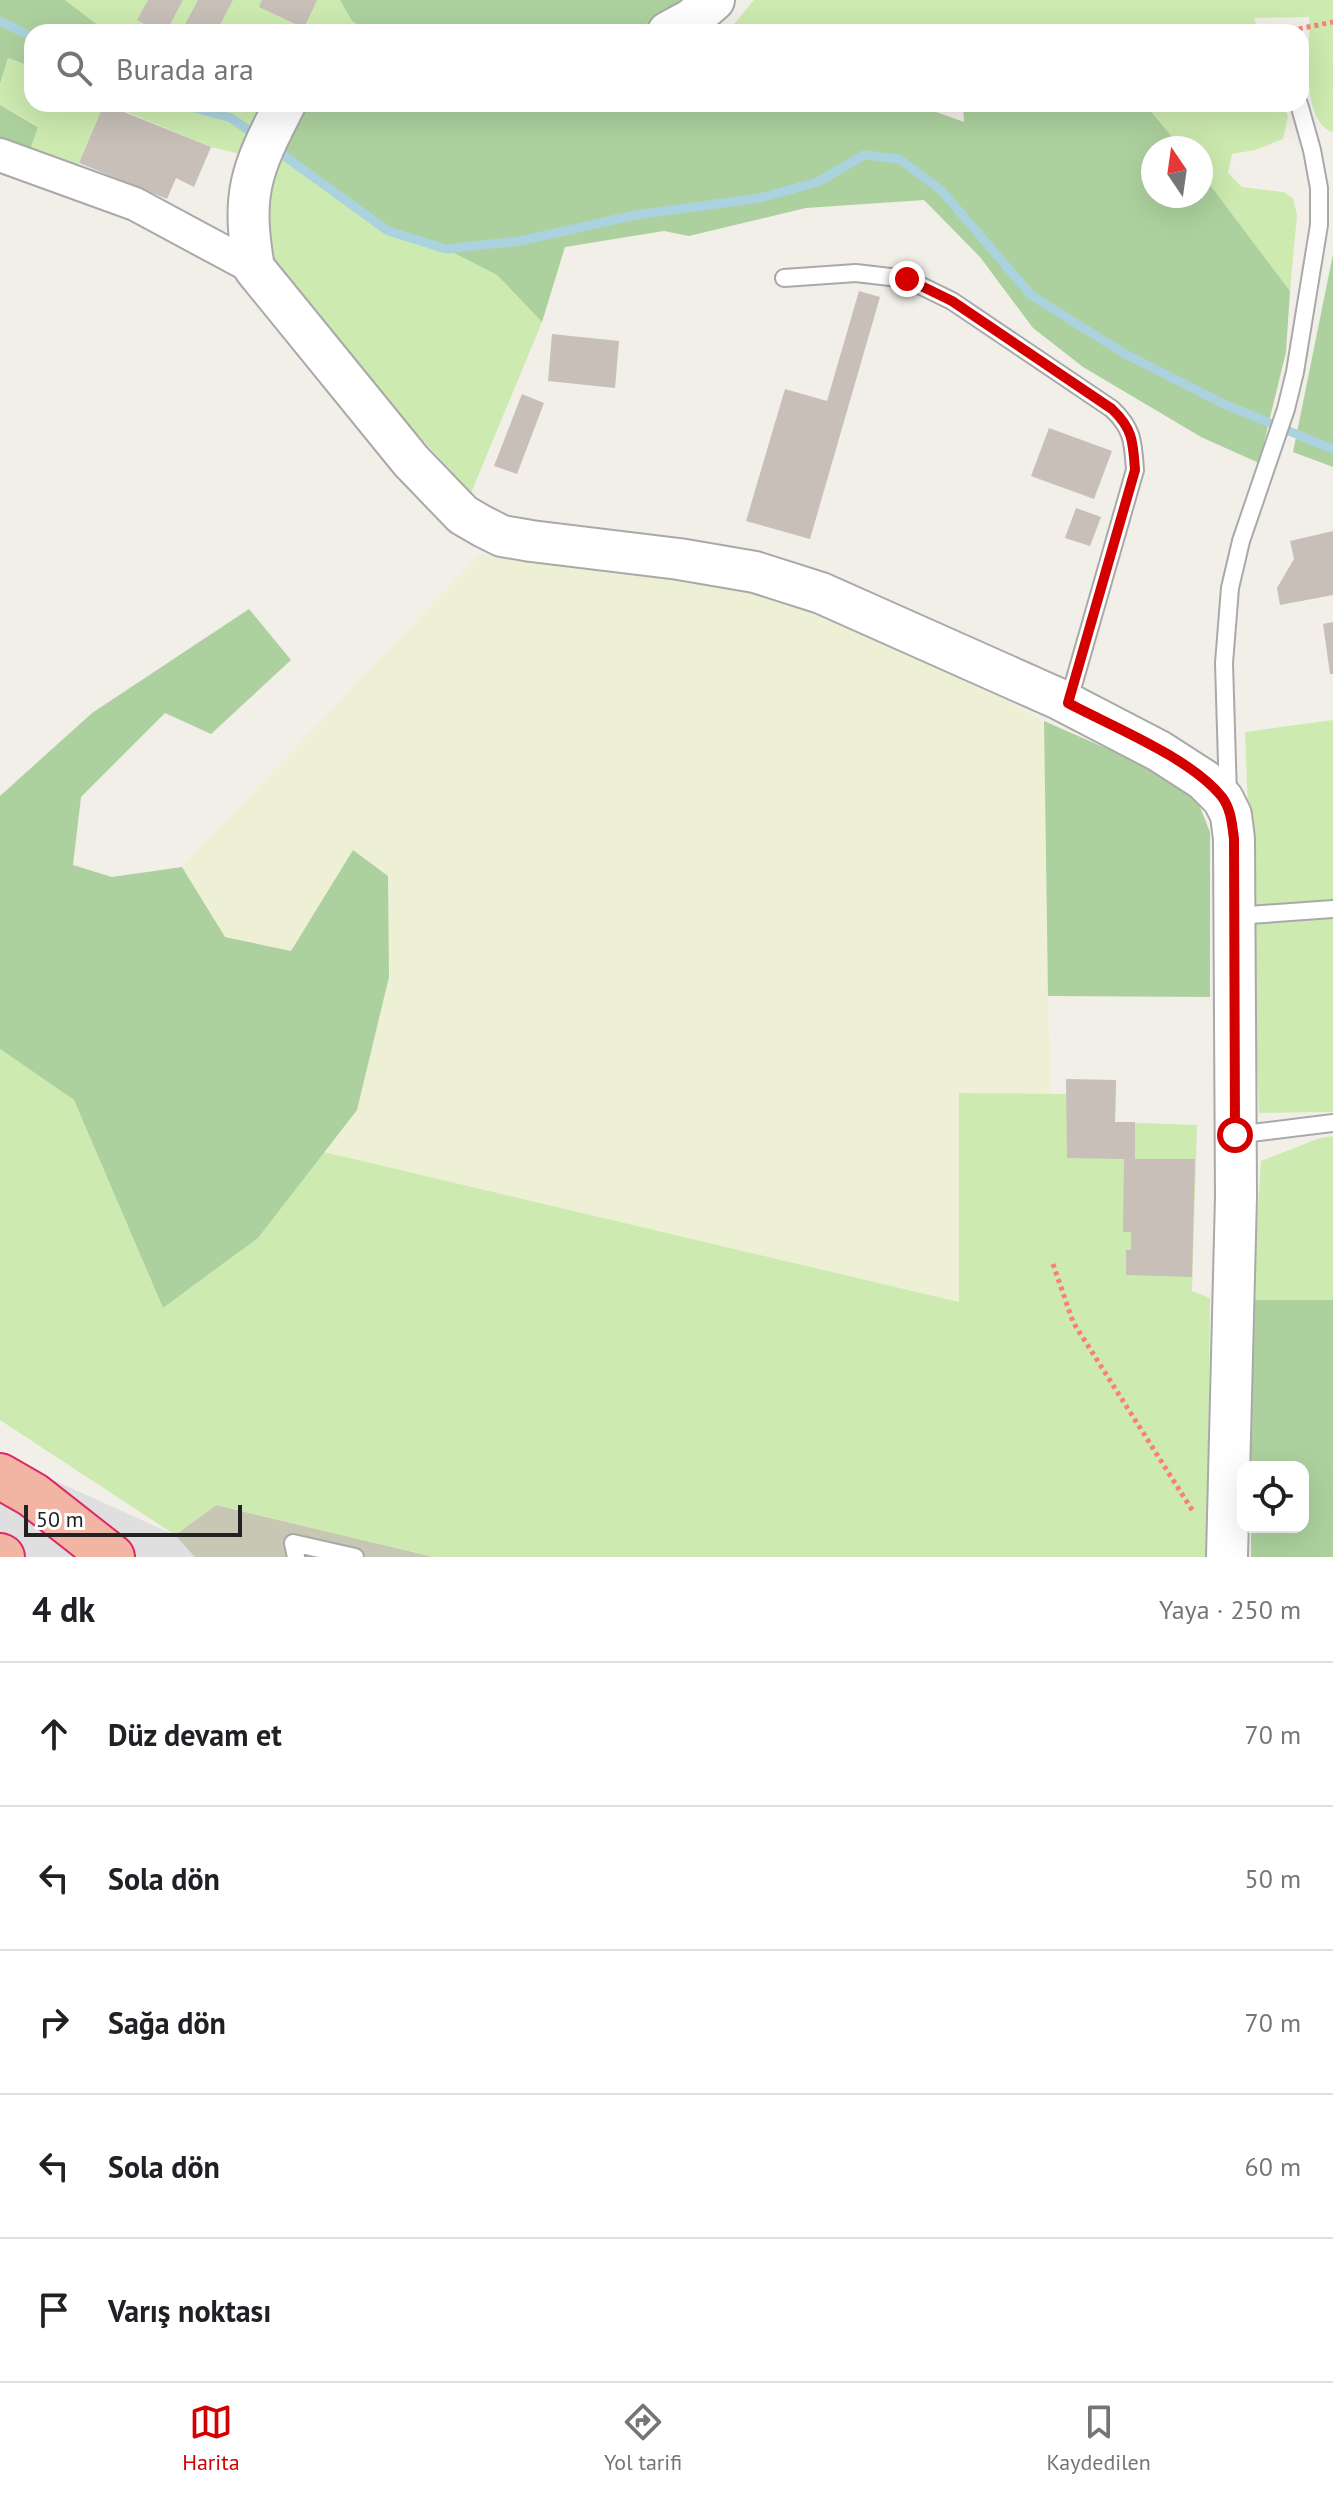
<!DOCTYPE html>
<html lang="tr">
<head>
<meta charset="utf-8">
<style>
  :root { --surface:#fff; --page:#f6f6f6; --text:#202124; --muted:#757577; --line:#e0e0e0; --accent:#d40000 }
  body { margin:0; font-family:"PT Sans",sans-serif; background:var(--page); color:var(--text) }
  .controls { position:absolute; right:24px; bottom:24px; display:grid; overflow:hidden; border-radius:16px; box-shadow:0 8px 32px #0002 }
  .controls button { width:72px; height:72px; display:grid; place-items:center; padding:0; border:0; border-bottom:2px solid var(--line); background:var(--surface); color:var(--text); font:40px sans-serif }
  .compass { position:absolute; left:1141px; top:136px; width:72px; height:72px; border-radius:50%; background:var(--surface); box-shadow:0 8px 32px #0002; rotate:347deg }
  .scale { position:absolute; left:24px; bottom:20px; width:218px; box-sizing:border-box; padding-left:8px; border:4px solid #222; border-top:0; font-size:22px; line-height:28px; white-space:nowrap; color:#222; -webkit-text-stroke:6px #fff; paint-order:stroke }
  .stop { position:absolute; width:24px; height:24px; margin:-18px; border:6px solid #d40000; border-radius:50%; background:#fff }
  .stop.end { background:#d40000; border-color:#fff; box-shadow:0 2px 8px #0008 }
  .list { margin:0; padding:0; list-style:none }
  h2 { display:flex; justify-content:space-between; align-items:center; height:104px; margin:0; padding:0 32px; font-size:34px }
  h2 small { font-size:26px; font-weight:400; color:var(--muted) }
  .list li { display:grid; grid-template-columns:52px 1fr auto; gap:24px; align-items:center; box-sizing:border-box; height:144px; padding:0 32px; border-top:2px solid var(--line) }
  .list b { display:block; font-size:30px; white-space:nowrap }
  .list em { font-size:26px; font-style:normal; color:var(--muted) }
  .icon { flex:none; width:44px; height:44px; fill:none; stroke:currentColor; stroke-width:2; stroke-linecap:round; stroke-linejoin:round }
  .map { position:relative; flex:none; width:1333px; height:1557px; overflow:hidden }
  .search { position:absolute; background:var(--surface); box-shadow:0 8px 32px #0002; left:24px; right:24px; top:24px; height:88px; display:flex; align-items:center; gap:20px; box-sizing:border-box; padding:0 28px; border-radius:24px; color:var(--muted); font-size:30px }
  .sheet { height:824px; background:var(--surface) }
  nav { display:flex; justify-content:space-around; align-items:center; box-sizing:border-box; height:112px; border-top:2px solid var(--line); background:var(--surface); font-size:22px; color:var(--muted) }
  nav a { display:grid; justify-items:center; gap:4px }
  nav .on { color:var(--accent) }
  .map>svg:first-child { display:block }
  .residential { fill:#e0dfdf }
  .construction { fill:#c7c7b4 }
  .farmland { fill:#eef0d5 }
  .grass { fill:#cdebb0 }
  .forest { fill:#add19e }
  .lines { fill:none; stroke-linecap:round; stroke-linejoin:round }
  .stream { stroke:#aad3df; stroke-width:9 }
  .building { fill:#c7bfb8 }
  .service-casing { stroke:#a9a9a9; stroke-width:20 }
  .minor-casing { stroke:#a9a9a9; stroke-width:36 }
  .tertiary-casing { stroke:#a9a9a9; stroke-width:44 }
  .trunk-casing { stroke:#dc2a67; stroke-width:48 }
  .path { stroke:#fa8072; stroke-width:5; stroke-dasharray:4 4; stroke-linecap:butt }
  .service { stroke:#fff; stroke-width:16 }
  .minor { stroke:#fff; stroke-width:32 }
  .tertiary { stroke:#fff; stroke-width:40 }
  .trunk { stroke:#f2b4a3; stroke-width:44 }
  .route { stroke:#d40000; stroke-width:10 }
</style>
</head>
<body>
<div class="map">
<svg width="1333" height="1557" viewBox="0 0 1333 1557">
  <rect width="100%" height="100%" fill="#f2efe9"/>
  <path class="residential" d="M0 1456 175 1535 238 1557H0Z"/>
  <path class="construction" d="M216 1505 434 1557H195L175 1535Z"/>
  <path class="farmland" d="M479 555 676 573 797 601 923 655 1044 721 1050 1094 959 1093V1302L324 1152 357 1110 388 876 353 850 291 951 225 937 182 867Z"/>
  <path class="grass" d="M65 0H340L352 21 369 32H107Z
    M754 0H1333V132C1299 122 1311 44 1309 17L1254 18 1259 32H1002L988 25 974 32H735L733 25Z
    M8 58 32 67V104H104L79 163 80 169 30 150 38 126 0 105V84Z
    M107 104H265L240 154 211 147Z
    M1145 104H1284L1288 117 1283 139 1255 150 1232 154 1228 173 1242 187 1283 192 1293 198 1297 215 1290 291 1201 173V148H1181Z
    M279 152 388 231 446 249 497 275 542 322 471 493 349 359 280 274 268 244 264 206Z
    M1333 720V1112L1259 1113 1245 732Z
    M0 1049 74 1100 163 1308 258 1238 324 1152 959 1302V1093L1066 1094 1116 1080 1115 1122 1197 1125 1192 1291 1210 1298 1207 1557H434L216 1505 175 1535 0 1420Z
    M1333 1136V1300H1252L1261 1161 1320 1138Z"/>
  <path class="forest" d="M0 0H65L107 32H32V67L8 58 0 84Z
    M340 0H691L681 8 629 32H463L417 29 369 32 352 21Z
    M310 104H914L964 122 963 104H1145L1181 148H1153V196H1201V173L1290 291 1286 352 1259 463 1201 437 1083 367 1033 328 980 257 924 200 806 208 689 236 664 231 565 247 542 322 497 275 446 249 388 231 279 152 302 112Z
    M0 105 38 127 30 150 0 139Z
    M1333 254V467L1293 452Z
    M249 609 291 660 211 734 165 713 81 797 73 865 112 877 182 867 225 937 291 951 353 850 388 876 389 977 357 1110 258 1238 163 1308 74 1100 0 1049V796L92 713Z
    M1044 721 1181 781 1200 807 1210 832V997L1048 996Z
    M1252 1300H1333V1557H1251V1527H1303V1467H1251Z"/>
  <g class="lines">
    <path class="stream" d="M0 21 32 37
      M180 104 231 118 257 136
      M272 147 388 231 446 249 520 241 635 215 760 198 818 182 864 155 899 159 941 190 1031 295 1125 354 1226 405 1333 449"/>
  </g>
  <path class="building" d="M148 0H183L166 32H158L137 20Z
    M198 0H233L216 32H181Z
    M262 0H317L304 28 259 7Z
    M104 104 211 147 194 187 176 178 167 199 79 163Z
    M859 291 880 297 810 539 746 521 785 389 827 401Z
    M552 334 619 341 615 388 548 381Z
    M522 394 544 403 517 474 494 466Z
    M1049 428 1112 451 1094 499 1031 476Z
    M1076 508 1101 517 1090 546 1065 538Z
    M1333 531V595L1280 605 1277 588 1294 559 1290 541Z
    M1333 622V674H1330L1323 624Z
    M1066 1079 1116 1080 1115 1122H1135V1159H1195L1192 1277 1126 1275V1250H1131V1232H1123L1124 1159 1067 1158Z"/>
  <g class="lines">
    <g class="service-casing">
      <path id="service" d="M784 278 856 273 907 279 952 301 1112 409C1133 429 1133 442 1135 470L1068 703
        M1228 796 1224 663 1230 588 1241 541 1286 409 1295 372 1319 225V188L1312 150 1299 104
        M1235 916 1333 909
        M1235 1135 1333 1123
        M296 1557 293 1543 355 1557"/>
    </g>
    <g class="minor-casing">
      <path id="minor" d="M0 155 135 204 254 268"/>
    </g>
    <g class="tertiary-casing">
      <path id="tertiary" d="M668 32 692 19 714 0
        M285 104C251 170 241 193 254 268L411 461 463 515 482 526 502 536 531 541 679 559 755 572 821 593 1059 699 1159 751 1204 780 1223 799 1231 815 1234 839 1236 1196 1227 1557"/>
    </g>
    <g class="trunk-casing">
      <path id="trunk" d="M0 1476 33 1495 112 1557
        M0 1556 2 1557"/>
    </g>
    <path class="path" d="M1283 32 1333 22
      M1053 1264 1073 1322 1194 1513"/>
    <use href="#service" class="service"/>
    <use href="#minor" class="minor"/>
    <use href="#tertiary" class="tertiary"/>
    <use href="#trunk" class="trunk"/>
  </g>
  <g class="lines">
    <path class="route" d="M907 279 952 301 1112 409C1133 429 1133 442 1135 470L1068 703C1113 727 1191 758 1222 797 1231 809 1232 824 1234 839L1235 1135"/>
  </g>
</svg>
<div class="controls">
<button><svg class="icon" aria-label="locate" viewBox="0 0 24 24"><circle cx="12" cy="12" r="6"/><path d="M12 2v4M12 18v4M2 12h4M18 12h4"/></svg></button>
</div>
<svg class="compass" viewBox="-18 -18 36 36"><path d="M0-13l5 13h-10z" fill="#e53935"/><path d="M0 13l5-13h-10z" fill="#757577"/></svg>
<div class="scale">50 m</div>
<div class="stop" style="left:1235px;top:1135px"></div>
<div class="stop end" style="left:907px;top:279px"></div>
<div class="search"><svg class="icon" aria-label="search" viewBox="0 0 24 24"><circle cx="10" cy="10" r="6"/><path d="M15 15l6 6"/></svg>Burada ara</div>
</div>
<section class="sheet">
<h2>4 dk<small>Yaya · 250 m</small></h2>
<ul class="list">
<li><svg class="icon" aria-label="ahead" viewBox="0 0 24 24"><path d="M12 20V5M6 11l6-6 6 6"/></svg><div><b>Düz devam et</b></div><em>70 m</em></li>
<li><svg class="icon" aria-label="left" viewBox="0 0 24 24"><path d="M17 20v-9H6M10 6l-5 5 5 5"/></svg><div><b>Sola dön</b></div><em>50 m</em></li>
<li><svg class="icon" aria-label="right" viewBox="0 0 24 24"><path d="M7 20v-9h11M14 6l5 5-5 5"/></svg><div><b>Sağa dön</b></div><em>70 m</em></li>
<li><svg class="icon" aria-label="left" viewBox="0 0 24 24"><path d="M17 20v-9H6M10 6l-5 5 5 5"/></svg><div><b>Sola dön</b></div><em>60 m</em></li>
<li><svg class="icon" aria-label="arrive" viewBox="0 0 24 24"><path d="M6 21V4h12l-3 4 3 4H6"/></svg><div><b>Varış noktası</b></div></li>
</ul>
</section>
<nav>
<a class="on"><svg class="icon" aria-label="map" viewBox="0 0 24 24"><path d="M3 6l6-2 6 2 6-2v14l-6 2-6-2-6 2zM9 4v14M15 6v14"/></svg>Harita</a>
<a><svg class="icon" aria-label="directions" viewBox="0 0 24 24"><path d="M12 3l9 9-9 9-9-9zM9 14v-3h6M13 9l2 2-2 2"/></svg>Yol tarifi</a>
<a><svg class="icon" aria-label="saved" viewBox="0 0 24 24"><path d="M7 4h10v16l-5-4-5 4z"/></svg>Kaydedilen</a>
</nav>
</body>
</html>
